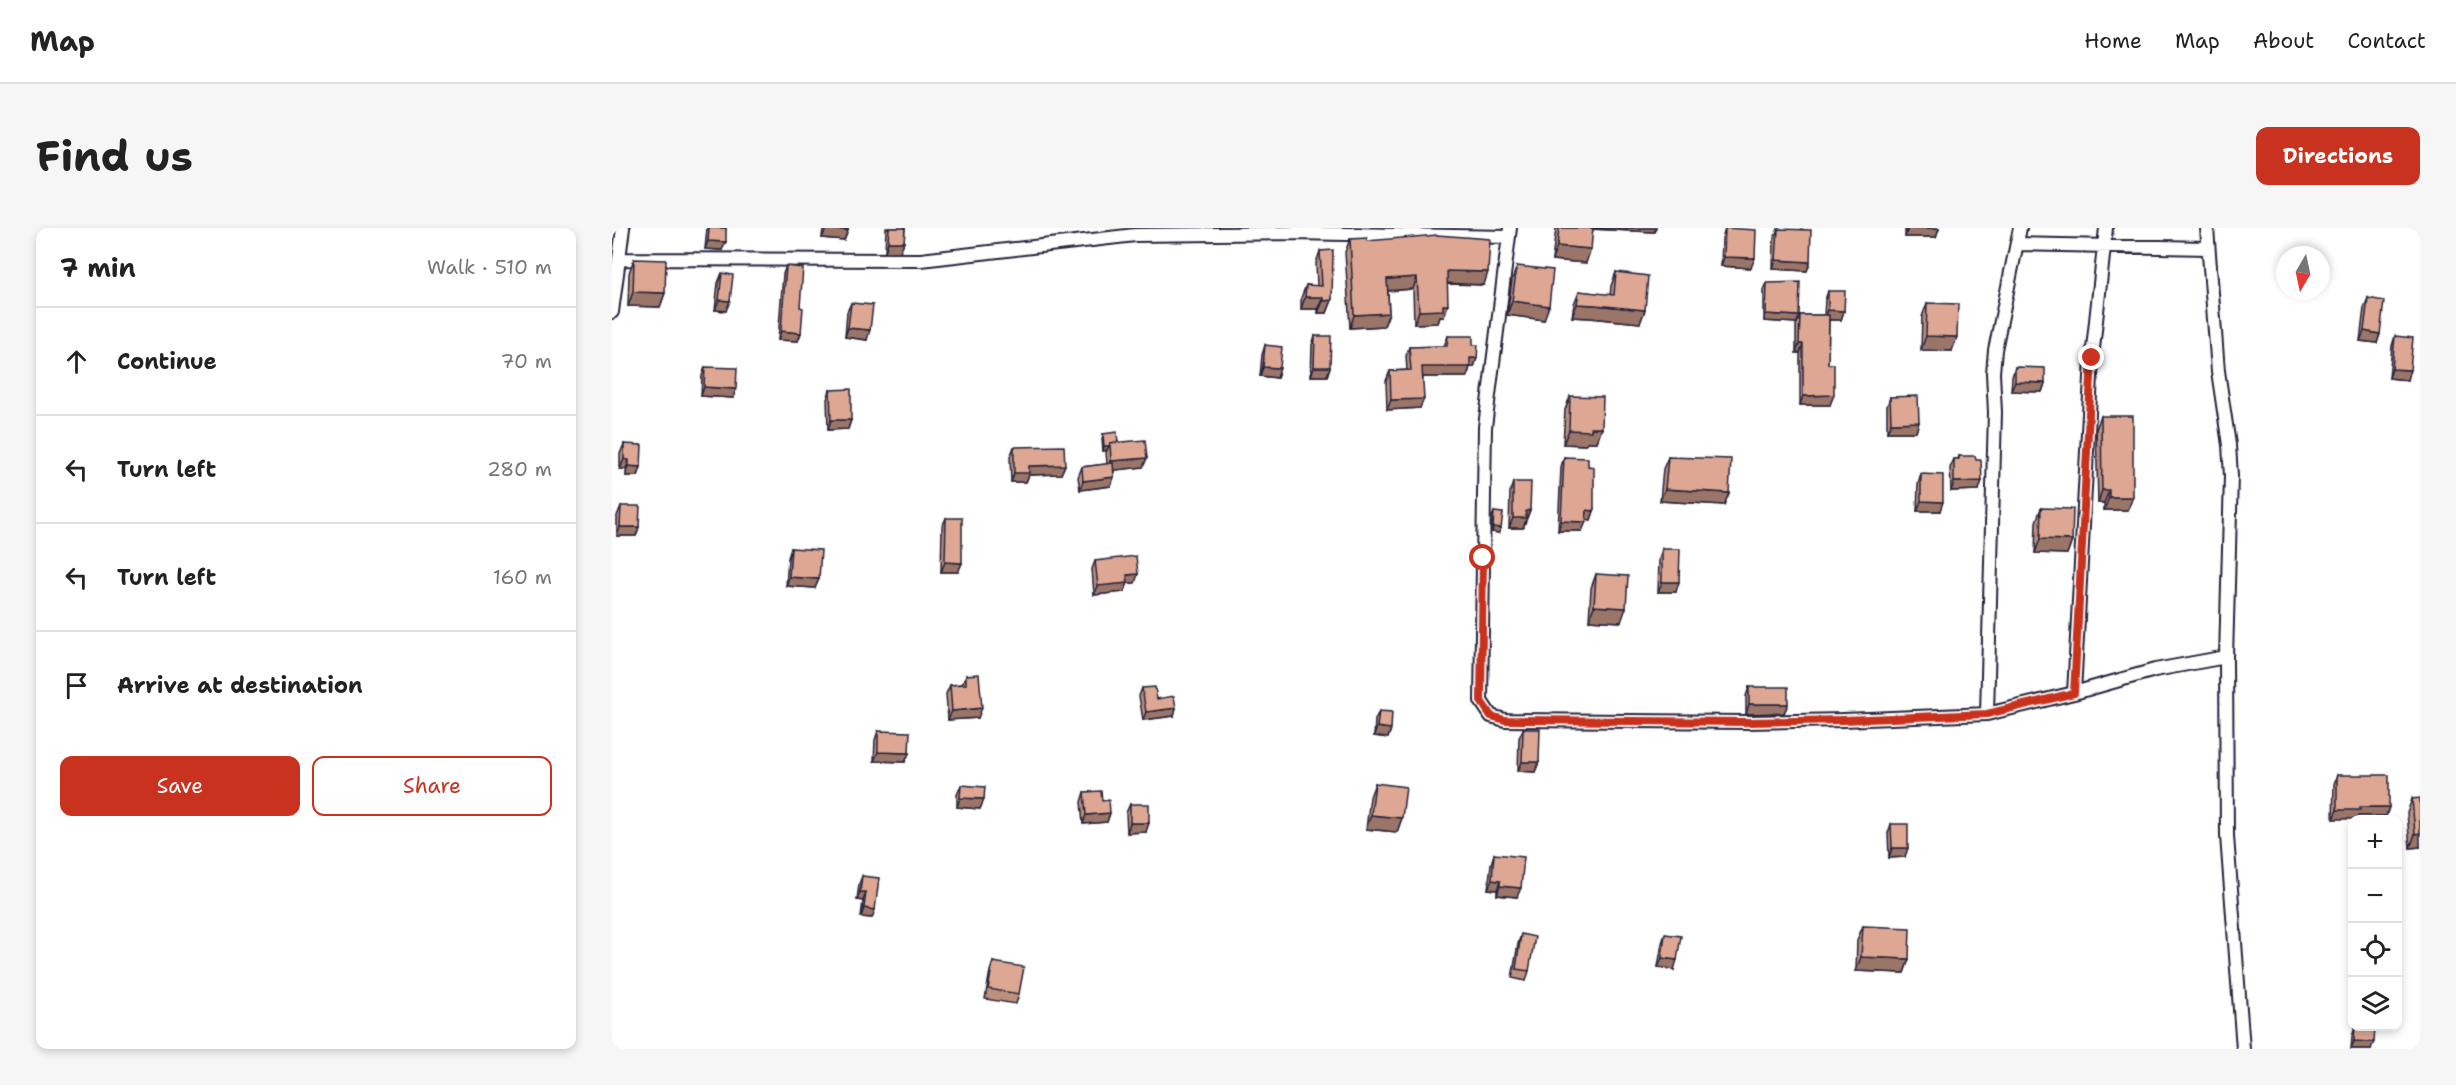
<!DOCTYPE html>
<html lang="en">
<head>
<meta charset="utf-8">
<style>
  :root { --surface:#fff; --page:#f6f6f6; --text:#222; --muted:#767676; --line:#e0e0e0; --accent:#c8321e }
  body { margin:0; font-family:"Shantell Sans",sans-serif; background:var(--page); color:var(--text) }
  .controls { position:absolute; right:18px; bottom:18px; display:grid; overflow:hidden; border-radius:12px; box-shadow:0 3px 9px #0003 }
  .controls button { width:54px; height:54px; display:grid; place-items:center; padding:0; border:0; border-bottom:2px solid var(--line); background:var(--surface); color:var(--text); font:30px sans-serif }
  .compass { position:absolute; left:1664px; top:18px; width:54px; height:54px; border-radius:50%; background:var(--surface); box-shadow:0 3px 9px #0003; rotate:189deg }
  .stop { position:absolute; width:18px; height:18px; margin:-14px; border:4px solid #c8321e; border-radius:50%; background:#fff }
  .stop.end { background:#c8321e; border-color:#fff; box-shadow:0 2px 6px #0008 }
  .list { margin:0; padding:0; list-style:none }
  h2 { display:flex; justify-content:space-between; align-items:center; height:78px; margin:0; padding:0 24px; font-size:26px }
  h2 small { font-size:20px; font-weight:400; color:var(--muted) }
  .list li { display:grid; grid-template-columns:39px 1fr auto; gap:18px; align-items:center; box-sizing:border-box; height:108px; padding:0 24px; border-top:2px solid var(--line) }
  .list b { display:block; font-size:22px; white-space:nowrap }
  .list em { font-size:20px; font-style:normal; color:var(--muted) }
  .actions { display:flex; gap:12px; padding:18px 24px }
  .actions a { flex:1; padding:14px 0; border:2px solid var(--accent); border-radius:12px; text-align:center; font-size:21px; color:var(--accent) }
  .actions .main { background:var(--accent); color:#fff }
  .icon { flex:none; width:33px; height:33px; fill:none; stroke:currentColor; stroke-width:2; stroke-linecap:round; stroke-linejoin:round }
  .map { position:relative; flex:none; width:1808px; height:821px; overflow:hidden; border-radius:12px }
  header { display:flex; align-items:center; gap:36px; box-sizing:border-box; height:84px; padding:0 30px; background:var(--surface); border-bottom:2px solid var(--line) }
  header strong { font-size:28px }
  nav { display:flex; gap:33px; margin-inline-start:auto; font-size:21px }
  .intro { display:flex; align-items:center; justify-content:space-between; box-sizing:border-box; height:144px; padding:0 36px }
  h1 { margin:0; font-size:42px }
  .button { padding:15px 27px; border-radius:12px; background:var(--accent); color:#fff; font-size:21px; font-weight:700 }
  main { display:flex; gap:36px; padding:0 36px }
  aside { flex:1; background:var(--surface); border-radius:12px; box-shadow:0 3px 9px #0003 }
  .map>svg:first-child { display:block }
  .lines { fill:none; stroke-linecap:round; stroke-linejoin:round }
  .minor-casing { stroke:#22223b; stroke-width:16 }
  .minor { stroke:#fff; stroke-width:12 }
  .wall { fill:#be907e; stroke:#22223b; stroke-width:1.5 }
  .shaded-wall { fill:#9b7567; stroke:#22223b; stroke-width:1.5 }
  .building { fill:#dda793; stroke:#22223b; stroke-width:1.5 }
  .route { stroke:#c8321e; stroke-width:8 }
</style>
</head>
<body>
<header>
<strong>Map</strong>
<nav><a>Home</a><a>Map</a><a>About</a><a>Contact</a></nav>
</header>
<div class="intro"><h1>Find us</h1><a class="button">Directions</a></div>
<main>
<aside>
<h2>7 min<small>Walk · 510 m</small></h2>
<ul class="list">
<li><svg class="icon" aria-label="ahead" viewBox="0 0 24 24"><path d="M12 20V5M6 11l6-6 6 6"/></svg><div><b>Continue</b></div><em>70 m</em></li>
<li><svg class="icon" aria-label="left" viewBox="0 0 24 24"><path d="M17 20v-9H6M10 6l-5 5 5 5"/></svg><div><b>Turn left</b></div><em>280 m</em></li>
<li><svg class="icon" aria-label="left" viewBox="0 0 24 24"><path d="M17 20v-9H6M10 6l-5 5 5 5"/></svg><div><b>Turn left</b></div><em>160 m</em></li>
<li><svg class="icon" aria-label="arrive" viewBox="0 0 24 24"><path d="M6 21V4h12l-3 4 3 4H6"/></svg><div><b>Arrive at destination</b></div></li>
</ul>
<div class="actions"><a class="main">Save</a><a>Share</a></div>
</aside>
<div class="map">
<svg width="1808" height="821" viewBox="0 0 1808 821">
  <rect width="100%" height="100%" fill="#fff"/>
  <filter id="ink" filterUnits="userSpaceOnUse"><feTurbulence type="fractalNoise" baseFrequency=".0167" numOctaves="2"/><feDisplacementMap in="SourceGraphic" scale="12" xChannelSelector="R" yChannelSelector="G"/><feConvolveMatrix kernelMatrix="1 2 1 2 8 2 1 2 1" color-interpolation-filters="sRGB"/></filter>
  <g filter="url(#ink)">
    <g class="lines">
      <g class="minor-casing">
        <path id="minor" d="M898 0 873 199 869 473 879 488 893 492 1135 494 1232 492 1375 486 1462 465 1543 442 1614 429
          M1595 0 1606 143 1617 217 1619 248 1614 429 1615 608 1631 821
          M1406 16 1596 20
          M7 31 309 32 523 7 680 5 896 9
          M0 84 11 0
          M1462 465 1480 130 1494 0
          M1375 486 1383 184 1381 145 1383 122 1408 0"/>
      </g>
      <use href="#minor" class="minor"/>
    </g>
    <path class="wall" d="M95 0H114L110 22 93 21Z
      M211 0H236L232 12 210 10Z
      M274 0H293L292 14 288 24H273Z
      M944 0H1044L1042 4 981 1 974 35 940 32Z
      M1113 0 1139 40 1109 38 1110 10Z
      M1293 0H1327L1324 9H1293Z
      M1166 1 1198 34 1195 43 1161 41 1162 10Z
      M738 11 755 13 872 57 835 56 832 89H828L826 95 802 96 801 61 776 63 777 85 772 98 738 100 733 24Z
      M708 23 720 72 715 85H706V81H689V70L694 57 705 58 704 35Z
      M22 31 53 65 48 79 16 78 17 45Z
      M174 38 188 79 189 105 186 113 166 112 171 46Z
      M905 38 932 92 895 87 900 52Z
      M1004 44 1033 82 1028 95 978 90 960 89 962 76 967 63 998 67 999 58Z
      M110 45 114 83 103 82 106 55Z
      M1155 55 1187 88 1185 95 1152 93V62Z
      M1216 63 1232 83 1229 92H1217L1216 136 1218 177H1188V125H1184V97L1188 87H1212L1213 72Z
      M1756 70 1768 106 1765 115 1748 113 1752 80Z
      M239 75 255 112 233 109 235 84Z
      M1315 75 1340 123 1309 122 1310 89Z
      M703 108 718 139 715 148H699L700 117Z
      M836 108 861 117 865 130 862 139H858L855 149H811L808 180 775 182 774 153 778 143 795 142 794 128 797 119 832 118Z
      M1783 108 1795 152 1777 150 1780 118Z
      M653 117 665 150 648 148 650 127Z
      M93 139 124 161 121 170 89 168 90 148Z
      M1403 139 1433 155 1430 164 1399 163 1400 149Z
      M218 162 239 192 236 201 216 202 215 171Z
      M958 168 990 200 985 214H975L974 217 951 216 953 182Z
      M1278 169 1307 194 1304 204H1275V178Z
      M1489 188 1516 282H1492V275H1486L1484 201Z
      M491 206 535 230 531 239 502 242V249L499 258 468 262 466 249 470 239 495 236 494 224 495 222 491 223 490 211Z
      M12 216 29 239 26 248H14V241H8V226Z
      M402 219 453 237 449 246 417 247 414 254H399L398 229Z
      M1347 228 1364 232 1367 262 1339 263 1338 240 1342 231H1346Z
      M952 229 976 238 982 283 979 292 974 291 970 303H946L949 239Z
      M1056 229 1117 265 1112 277 1048 273 1051 241Z
      M1309 246 1328 283H1305L1306 256Z
      M901 254 918 282 911 300H897L898 264Z
      M9 278 27 299 24 308H5V288Z
      M1429 280 1460 312 1455 326 1423 325 1424 294Z
      M882 284 889 300 887 305 880 304V289Z
      M334 290 350 335 346 344H329L330 299Z
      M179 320 207 351 203 360 174 358 176 330Z
      M1050 321 1064 364H1046L1047 331Z
      M483 333 523 355H516L512 364 482 367 480 341Z
      M984 346 1009 394 977 392 979 360Z
      M354 447 366 490 336 492 334 466 338 457 350 456Z
      M1137 459 1176 476 1172 485 1134 486V468Z
      M530 460 545 471 562 488 531 492 527 468Z
      M767 483 779 501 776 510 762 508 763 492Z
      M911 501 927 534 923 544 906 543 907 510Z
      M266 503 297 525 293 534 262 533 263 512Z
      M1725 547 1777 579 1774 588H1746L1721 591 1722 556Z
      M763 555 790 590 785 604 754 601 758 569Z
      M349 557 372 571 368 581 345 579V567Z
      M472 564 490 573 498 585 495 594 471 596 469 574Z
      M1800 571 1808 619 1798 620 1795 585Z
      M518 576 534 604 515 605 514 585Z
      M1279 596 1293 629 1277 630 1276 605Z
      M882 626 905 669 885 667V662L876 661 879 636Z
      M250 648 260 690 249 689 251 673 245 672 247 656Z
      M1251 698 1297 731 1292 745 1244 743 1245 712Z
      M909 706 917 743 914 753 900 750 906 716Z
      M1053 706 1062 742 1046 739 1050 715Z
      M381 734 407 766 404 776 373 771 378 743Z
      M1743 799 1759 821H1739L1740 809Z"/>
    <path class="shaded-wall" d="M976 0H1044L1042 4 976 1Z
      M1296 0H1327L1324 9H1293Z
      M214 1 236 2 232 12 210 10Z
      M96 13 114 14 110 22 93 21Z
      M276 14H292L288 24H273Z
      M945 18 979 21 974 35 940 32Z
      M1112 29 1143 30 1139 40 1109 38Z
      M1164 32 1198 34 1195 43 1161 41Z
      M835 43 876 44 872 57 830 55Z
      M805 49 801 61 771 63 775 51Z
      M21 64 53 65 48 79 16 78Z
      M693 69H711L706 81H689Z
      M107 72 118 73 114 83 103 82Z
      M720 72 715 85H706L711 73Z
      M900 73 937 78 932 92 895 87Z
      M965 76 983 77 1033 82 1028 95 978 90 960 89Z
      M831 77H836L832 89H828L826 95 802 96 807 83Z
      M1216 82 1232 83 1229 92H1212Z
      M777 85 772 98 738 100 742 87Z
      M1154 86 1187 88 1185 95 1152 93Z
      M236 100 258 102 255 112 233 109Z
      M169 103 189 105 186 113 166 112Z
      M1752 103 1768 106 1765 115 1748 113Z
      M1314 108 1345 109 1340 123 1309 122Z
      M1187 116H1191L1188 125H1184Z
      M858 130H865L862 139H858L855 149H807L810 139Z
      M651 139 668 140 665 150 648 148Z
      M702 139H718L715 148H699Z
      M1780 141 1798 142 1795 152 1777 150Z
      M1403 154 1433 155 1430 164 1399 163Z
      M92 159 124 161 121 170 89 168Z
      M1222 167 1218 177H1188L1191 168Z
      M812 171 808 180 775 182 779 172Z
      M219 192H239L236 201 216 202Z
      M1307 194 1304 204H1275L1279 195Z
      M979 200H990L985 214H975L974 217 951 216 957 202Z
      M492 218H497L495 222 491 223Z
      M535 230 531 239 496 243 499 233Z
      M12 231 17 232 14 241H8Z
      M453 237 449 246 417 247 414 254H399L402 245 417 238Z
      M17 238 29 239 26 248H14Z
      M502 249 499 258 468 262 471 253Z
      M1370 253 1367 262 1339 263 1342 254Z
      M1053 261 1117 265 1112 277 1048 273Z
      M1490 262H1497L1492 275H1486Z
      M1497 269H1521L1516 282H1492Z
      M1309 273 1331 274 1328 283H1305Z
      M918 282 911 300H897L901 290 914 283Z
      M975 282 982 283 979 292 971 291Z
      M949 293 974 294 970 303H946Z
      M8 299H27L24 308H5Z
      M881 299 889 300 887 305 880 304Z
      M1428 311 1460 312 1455 326 1423 325Z
      M333 334 350 335 346 344H329Z
      M526 346 523 355H516L512 364 482 367 486 358 515 347Z
      M177 349 207 351 203 360 174 358Z
      M1050 354H1067L1064 364H1046Z
      M982 378 1014 380 1009 394 977 392Z
      M1137 476H1176L1172 485 1134 486Z
      M370 480 366 490 336 492 340 483Z
      M564 480 562 488 531 492 534 484Z
      M765 499 779 501 776 510 762 508Z
      M266 524 297 525 293 534 262 533Z
      M910 534H927L923 544 906 543Z
      M348 570 372 571 368 581 345 579Z
      M1748 579H1777L1774 588H1746L1745 591H1721L1725 582Z
      M498 585 495 594 471 596 474 587Z
      M759 587 790 590 785 604 754 601Z
      M518 595H537L534 604 515 605Z
      M1808 605V619L1798 620 1803 606Z
      M1280 620H1296L1293 629 1277 630Z
      M880 652 888 653 885 662 876 661Z
      M888 658 909 660 905 669 885 667Z
      M248 664H254L251 673 245 672Z
      M252 680 263 682 260 690 249 689Z
      M1249 729 1297 731 1292 745 1244 743Z
      M1050 730 1065 732 1062 742 1046 739Z
      M1742 813 1762 814 1759 821H1739Z"/>
    <path class="building" d="M97 0H114V14L96 13Z
      M214 0H236V2Z
      M277 0H293L292 14H276Z
      M947 0H981L979 21 945 18Z
      M1113 0 1144 2 1143 30 1112 29Z
      M1166 1 1199 2 1198 34 1164 32Z
      M825 7 878 11 876 44 835 43 836 77H831V82L807 83 805 49 775 51 777 85 742 87 738 11 755 10V13Z
      M721 22 720 72 711 73V69H693L694 57 710 58 708 23Z
      M22 31 54 32 53 65 21 64Z
      M174 38 191 40 188 79 191 80 189 105 169 103Z
      M905 38 941 42 937 78 900 73Z
      M1004 44 1036 48 1033 82 983 77 965 76 967 63 1002 67Z
      M110 45 121 47 118 73 107 72Z
      M1188 54 1187 88 1154 86 1155 55Z
      M1216 63H1233L1232 83 1216 82Z
      M1756 70 1772 73 1768 106 1752 103Z
      M239 75 261 77 258 102 236 100Z
      M1315 75 1346 76 1345 109 1314 108Z
      M1188 87H1217L1216 136H1222V167L1191 168V116H1187Z
      M703 108H719L718 139H702Z
      M836 108H861V117H866L865 130H858V139H810L812 171 779 172 778 143 799 142 797 119 835 118Z
      M1783 108 1801 110 1798 142 1780 141Z
      M653 117 670 119 668 140 651 139Z
      M93 139 125 140 124 161 92 159Z
      M1403 139 1433 140V155L1403 154Z
      M239 161V192H219L218 162Z
      M958 168 991 169 990 200H979V203L957 202Z
      M1306 168 1307 194 1279 195 1278 169Z
      M1489 188H1521V269H1497V262H1490Z
      M505 204 506 214 498 215 497 218H492L491 206Z
      M533 212 535 230 499 233 498 215Z
      M12 216 30 217 29 239 17 238V232L12 231Z
      M452 218 453 237 417 238V245H402V219Z
      M1347 228H1363L1364 232H1369L1370 253 1342 254V231H1347Z
      M952 229 976 230V238L982 239V283L975 282 974 294 949 293Z
      M1056 229 1119 231 1117 265 1053 261Z
      M501 235 502 249 471 253 470 239Z
      M1309 246 1331 247V274L1309 273Z
      M901 254H919L918 282 914 283V290H901Z
      M9 278H28L27 299H8Z
      M1429 280 1461 281 1460 312 1428 311Z
      M882 284 891 285 889 300 881 299Z
      M334 290H350V335L333 334Z
      M179 320 209 322 207 351 177 349Z
      M1050 321H1068L1067 354H1050Z
      M524 328 526 346 515 347 516 355 486 358 483 333Z
      M984 346 1016 348 1014 380 982 378Z
      M367 446 370 480 340 483 338 457 354 456V447Z
      M543 459 545 471 562 468 564 480 534 484 530 460Z
      M1137 459H1176V476H1137Z
      M767 483 780 484 779 501 765 499Z
      M911 501H928L927 534H910Z
      M266 503 298 504 297 525 266 524Z
      M1725 547H1777V579H1748V582H1725Z
      M763 555 794 559 790 590 759 587Z
      M349 557 373 559 372 571 348 570Z
      M489 563 490 573 497 572 498 585 474 587 472 564Z
      M1808 570V605L1803 606 1800 571Z
      M518 576H537V595H518Z
      M1279 596H1296V620H1280Z
      M882 626 912 629 909 660 888 658V653L880 652Z
      M250 648 267 650 263 682 252 680 254 664H248Z
      M1251 698 1298 700 1297 731 1249 729Z
      M909 706 923 709 917 743 904 741Z
      M1053 706 1069 708 1065 732 1050 730Z
      M381 734 412 739 407 766 376 761Z
      M1743 799 1763 800 1762 814 1742 813Z"/>
  </g>
  <g class="lines" filter="url(#ink)">
    <path class="route" d="M871 330 869 473 879 488 893 492 1135 494 1232 492 1375 486 1462 465 1480 130"/>
  </g>
</svg>
<div class="controls">
<button>+</button>
<button>−</button>
<button><svg class="icon" aria-label="locate" viewBox="0 0 24 24"><circle cx="12" cy="12" r="6"/><path d="M12 2v4M12 18v4M2 12h4M18 12h4"/></svg></button>
<button><svg class="icon" aria-label="layers" viewBox="0 0 24 24"><path d="M12 4l9 5-9 5-9-5zM3 14l9 5 9-5"/></svg></button>
</div>
<svg class="compass" viewBox="-18 -18 36 36"><path d="M0-13l5 13h-10z" fill="#e53935"/><path d="M0 13l5-13h-10z" fill="#767676"/></svg>
<div class="stop" style="left:871px;top:330px"></div>
<div class="stop end" style="left:1480px;top:130px"></div>
</div>
</main>
</body>
</html>
